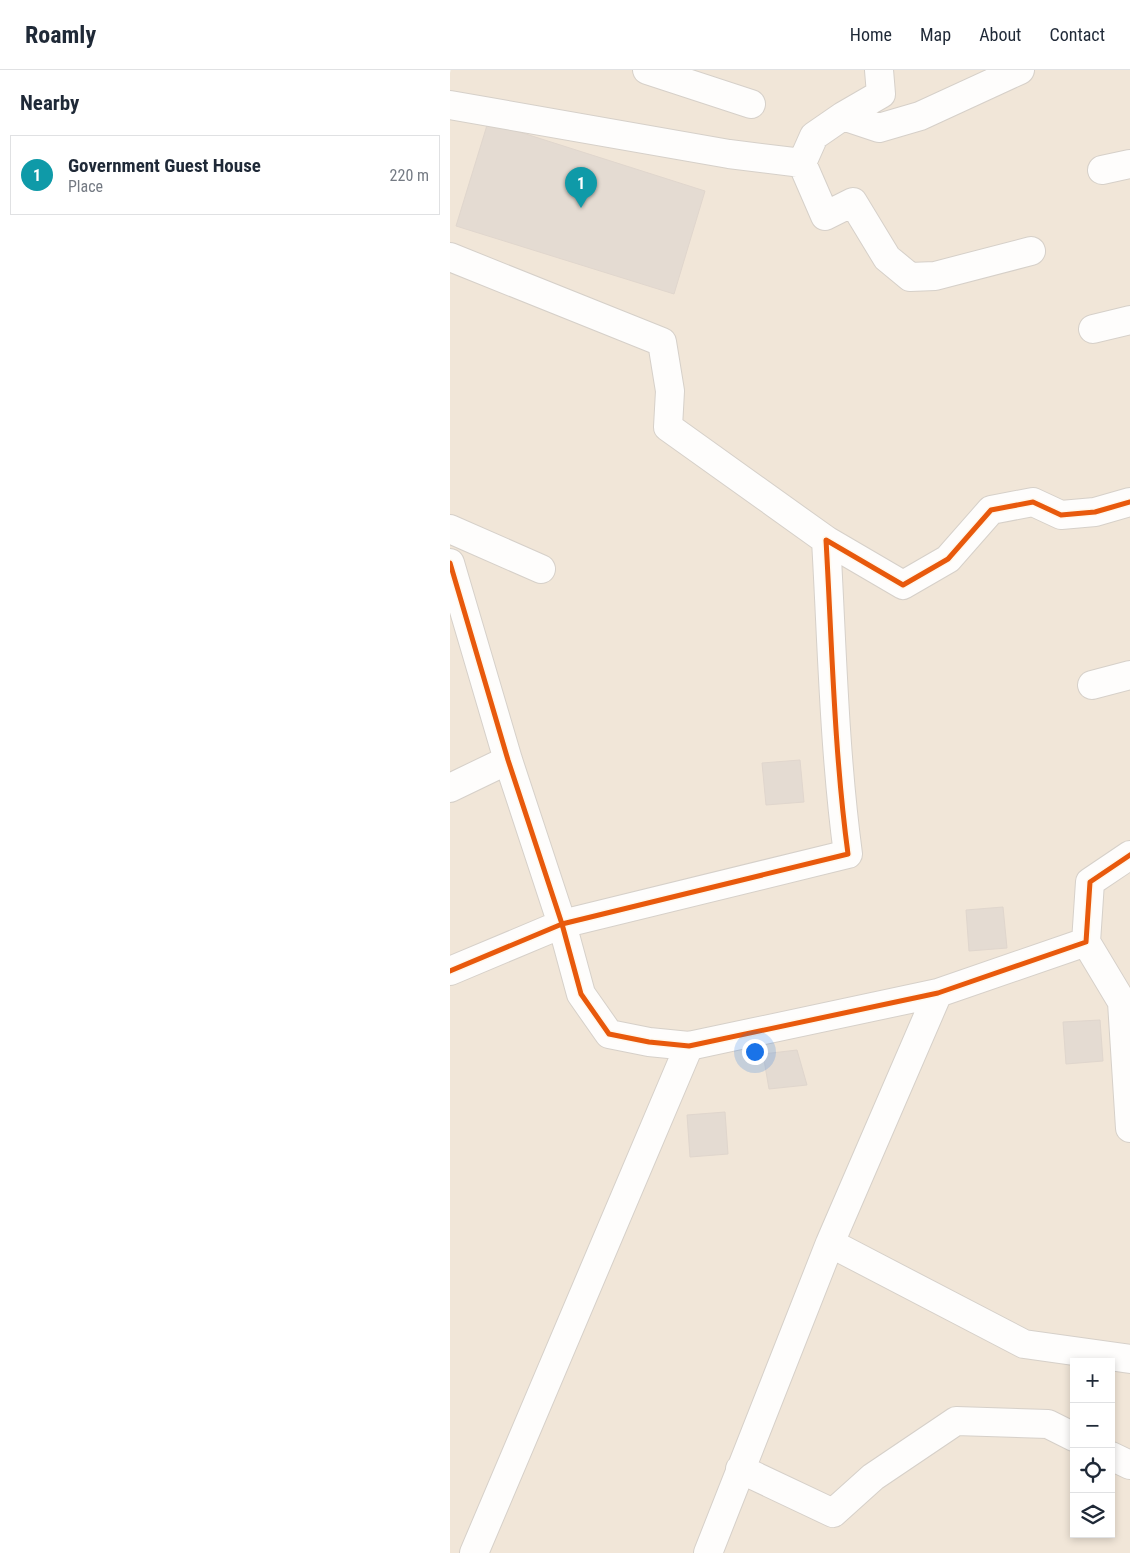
<!DOCTYPE html>
<html lang="en">
<head>
<meta charset="utf-8">
<style>
  :root { --surface:#fff; --page:#f2f2f3; --text:#1f2937; --muted:#747a83; --line:#e0e1e3; --accent:#d93025 }
  body { margin:0; font-family:"Roboto Condensed",sans-serif; background:var(--page); color:var(--text) }
  .controls { position:absolute; right:15px; bottom:15px; display:grid; overflow:hidden; border-radius:0px; box-shadow:0 2px 8px #0003 }
  .controls button { width:45px; height:45px; display:grid; place-items:center; padding:0; border:0; border-bottom:1px solid var(--line); background:var(--surface); color:var(--text); font:25px sans-serif }
  .you { position:absolute; left:304px; top:981px; width:18px; height:18px; margin:-12px; border:4px solid #fff; border-radius:50%; background:#1a73e8; box-shadow:0 0 0 8px #1a73e833 }
  .badge { display:grid; place-items:center; width:32px; height:32px; border-radius:50%; background:var(--accent); color:#fff; font-size:16px; font-weight:700 }
  .pin { position:absolute; translate:-50% -41px; filter:drop-shadow(0 1px 2px #0008) }
  .pin::after { content:''; position:absolute; top:26px; width:18px; height:15px; background:inherit; clip-path:polygon(0 0,100% 0,50% 100%) }
  .list { margin:0; padding:0; list-style:none }
  h2 { display:flex; justify-content:space-between; align-items:center; height:65px; margin:0; padding:0 20px; font-size:21px }
  h2 small { font-size:16px; font-weight:400; color:var(--muted) }
  .list li { display:grid; grid-template-columns:32px 1fr auto; gap:15px; align-items:center; box-sizing:border-box; height:80px; margin:0 10px 10px; padding:0 10px; border:1px solid var(--line); border-radius:0px }
  .list b { display:block; font-size:19px; white-space:nowrap }
  .list p { margin:0; font-size:16px; white-space:nowrap; color:var(--muted) }
  .list em { font-size:16px; font-style:normal; color:var(--muted) }
  .icon { flex:none; width:28px; height:28px; fill:none; stroke:currentColor; stroke-width:2; stroke-linecap:round; stroke-linejoin:round }
  .map { position:relative; flex:none; width:680px; height:1483px; overflow:hidden }
  header { display:flex; align-items:center; gap:30px; box-sizing:border-box; height:70px; padding:0 25px; background:var(--surface); border-bottom:1px solid var(--line) }
  header strong { font-size:24px }
  nav { display:flex; gap:28px; margin-inline-start:auto; font-size:18px }
  main { display:flex }
  aside { flex:1; background:var(--surface) }
  .map>svg:first-child { display:block }
  .residential { fill:#f1e6d8; fill-rule:evenodd }
  .building { fill:#e4dbd2; stroke:#e0d6cd }
  .lines { fill:none; stroke-linecap:round; stroke-linejoin:round }
  .minor-casing { stroke:#d6d0c9; stroke-width:30 }
  .minor { stroke:#fefdfc; stroke-width:28 }
  .cycleway-casing { stroke:#fff8ec; stroke-width:8 }
  .cycleway { stroke:#e8590c; stroke-width:5 }
</style>
</head>
<body>
<header>
<strong>Roamly</strong>
<nav><a>Home</a><a>Map</a><a>About</a><a>Contact</a></nav>
</header>
<main>
<aside>
<h2>Nearby<small></small></h2>
<ul class="list">
<li><span class="badge" style="background:#0f9aa8">1</span><div><b>Government Guest House</b><p>Place</p></div><em>220 m</em></li>
</ul>
</aside>
<div class="map">
<svg width="680" height="1483" viewBox="0 0 680 1483">
  <rect width="100%" height="100%" fill="#f7f3eb"/>
  <path class="residential" d="M1 0H680V1483H0V3ZM624 1292H661V1464H624Z"/>
  <path class="building" d="M38 52 255 121 224 224 6 156Z
    M350 690 354 732 316 735 312 693Z
    M553 837 557 878 519 881 516 840Z
    M650 950 653 991 616 994 613 952Z
    M347 980 357 1015 319 1019 313 984Z
    M275 1042 278 1084 240 1087 237 1045Z"/>
  <g class="lines">
    <g class="minor-casing">
      <path id="minor" d="M197 0 301 34
        M0 35 279 84 352 93 364 66 393 46 429 58 470 46 570 0
        M393 46 431 24 429 0
        M352 93 375 146 403 132 437 188 460 207 485 206 581 181
        M652 100 680 94
        M0 187 212 272 220 321 218 357 376 470
        M643 259 680 250
        M0 459 91 499
        M0 493 58 690 112 854 131 924 159 964 199 972 239 976 488 923 636 872 640 812 680 785
        M642 615 680 605
        M0 718 58 690
        M636 872 672 932 680 1058
        M0 901 112 854 398 784C384 680 382 574 376 470L453 515 498 489 541 440 583 432 611 445 645 442 680 432
        M380 1173 574 1274 680 1289
        M661 1386 680 1395
        M290 1399 383 1443 423 1407 506 1351 598 1354 624 1367
        M24 1483 239 976
        M258 1483 380 1173 488 923"/>
    </g>
    <use href="#minor" class="minor"/>
    <g class="cycleway-casing">
      <path id="cycleway" d="M0 493 58 690 112 854 131 924 159 964 199 972 239 976 488 923 636 872 640 812 680 785
        M0 901 112 854 398 784C384 680 382 574 376 470L453 515 498 489 541 440 583 432 611 445 645 442 680 432"/>
    </g>
    <use href="#cycleway" class="cycleway"/>
  </g>
</svg>
<div class="controls">
<button>+</button>
<button>−</button>
<button><svg class="icon" aria-label="locate" viewBox="0 0 24 24"><circle cx="12" cy="12" r="6"/><path d="M12 2v4M12 18v4M2 12h4M18 12h4"/></svg></button>
<button><svg class="icon" aria-label="layers" viewBox="0 0 24 24"><path d="M12 4l9 5-9 5-9-5zM3 14l9 5 9-5"/></svg></button>
</div>
<div class="you"></div>
<div class="pin badge" style="left:131px;top:138px;background:#0f9aa8">1</div>
</div>
</main>
</body>
</html>
